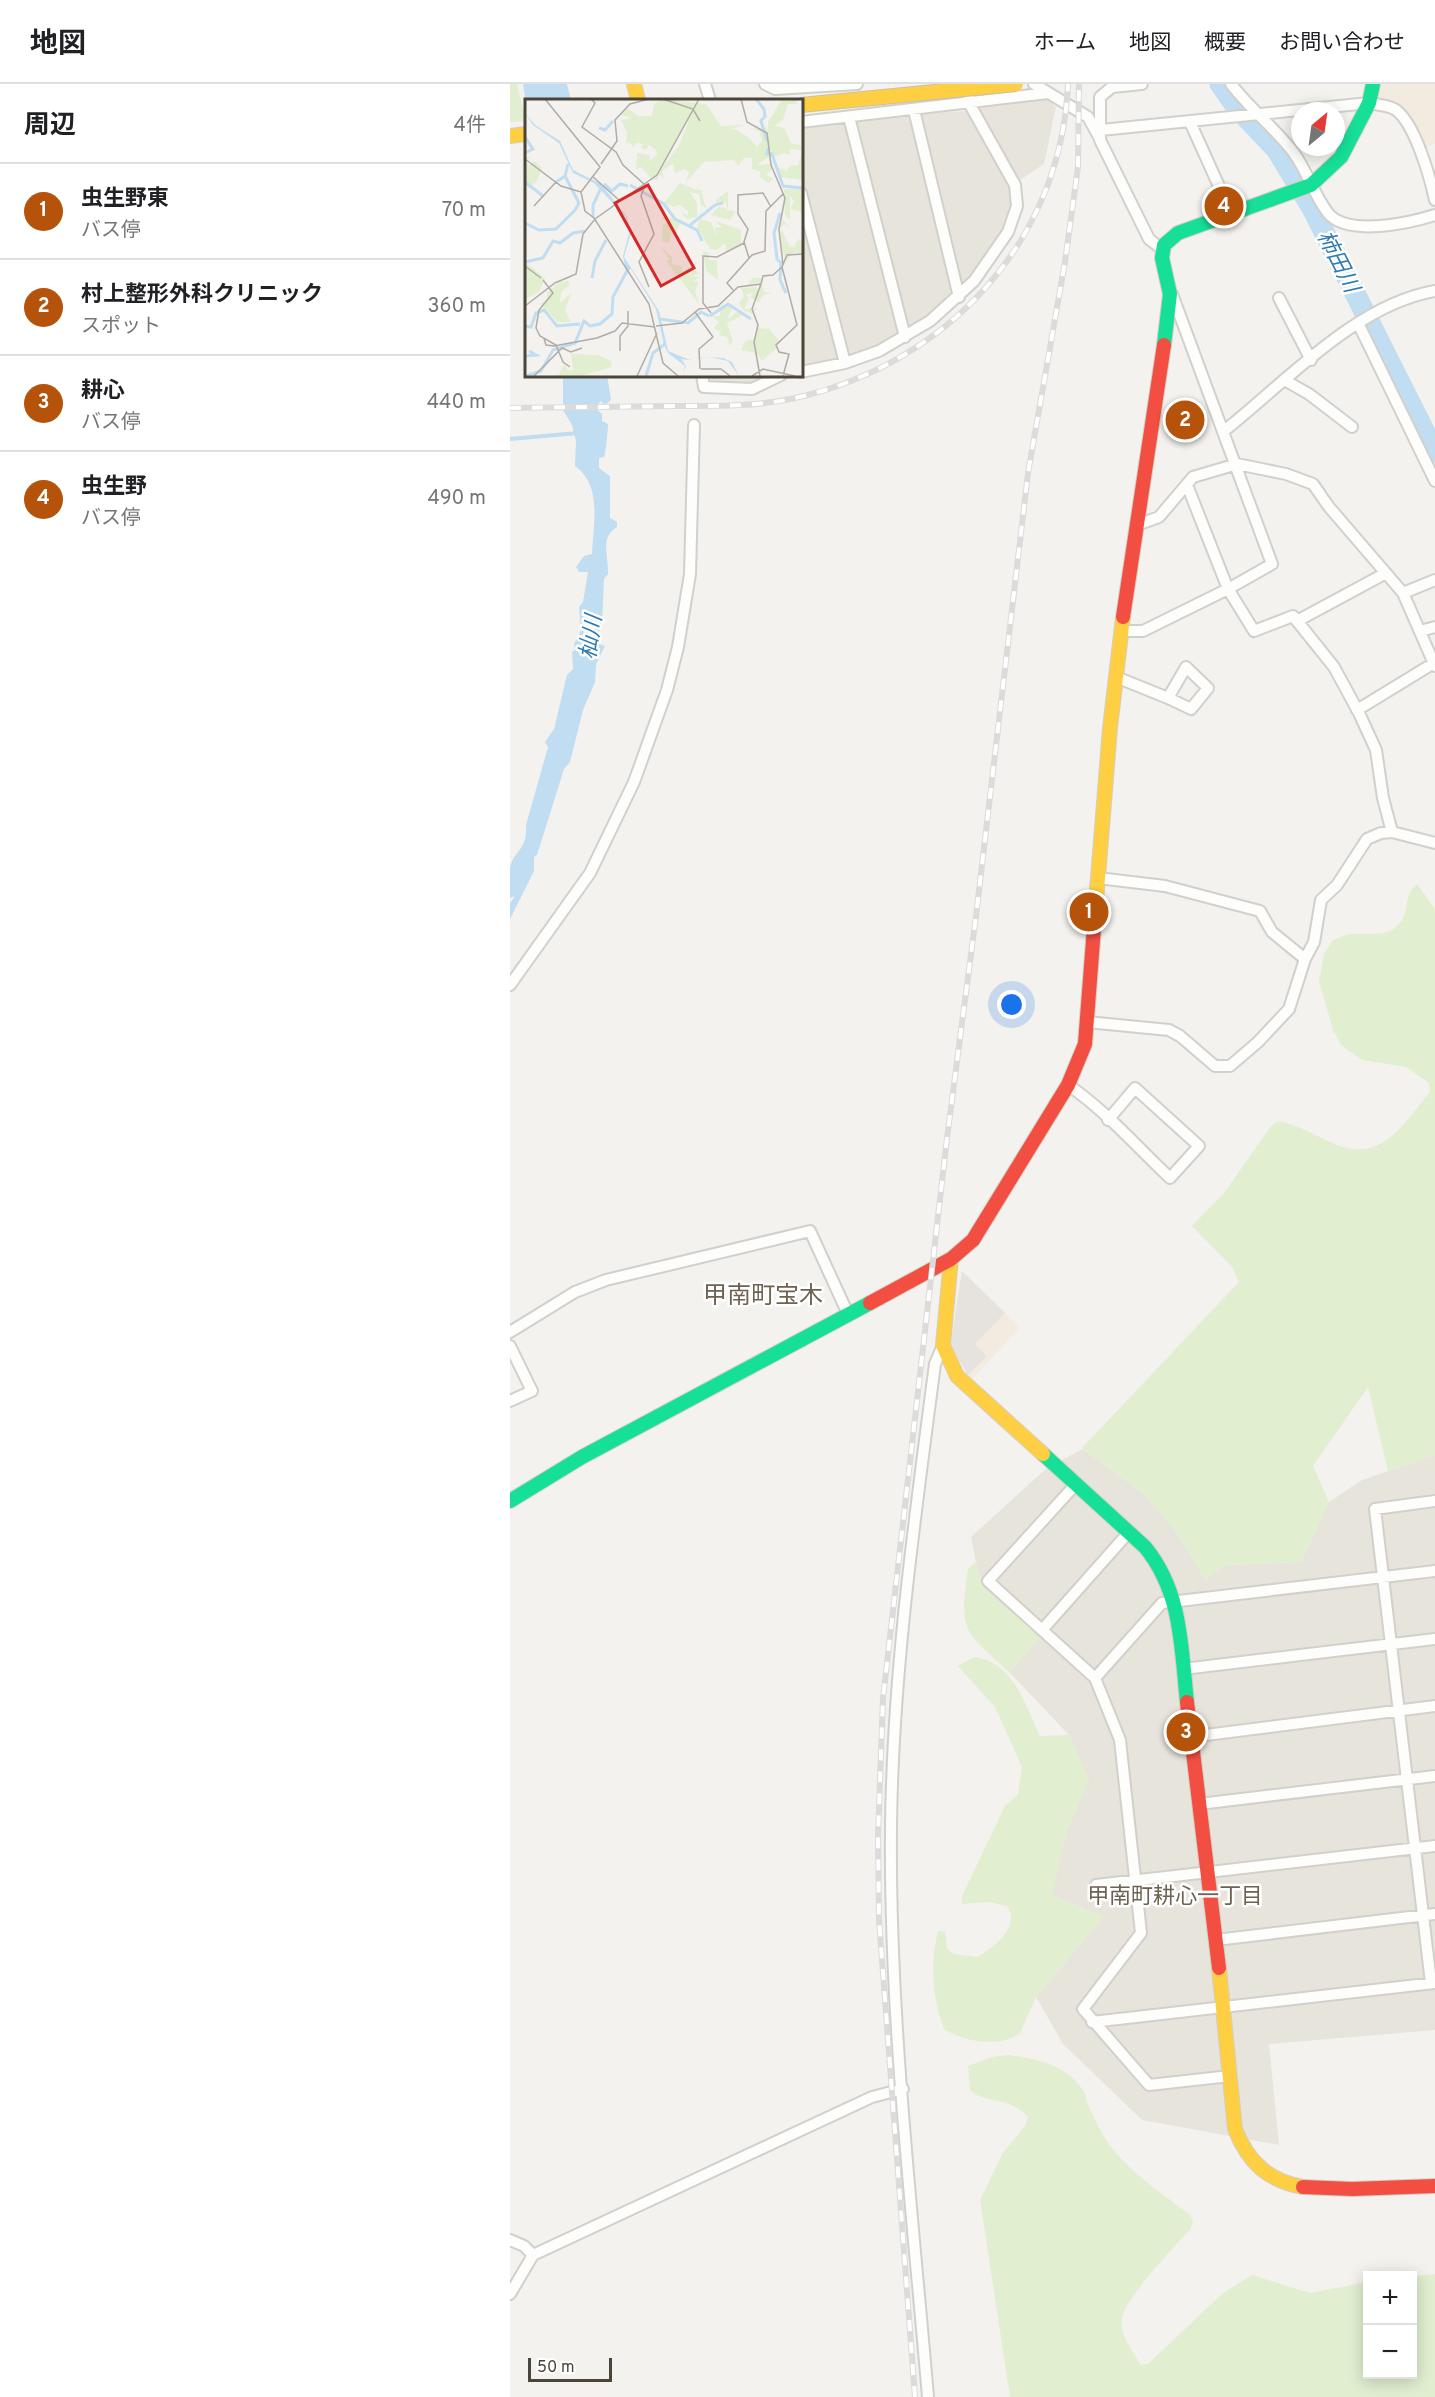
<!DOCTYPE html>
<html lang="ja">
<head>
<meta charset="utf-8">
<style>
  :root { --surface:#fff; --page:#f2f2f2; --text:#202124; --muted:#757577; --line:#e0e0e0; --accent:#b45309 }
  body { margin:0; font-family:Overpass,"Noto Sans JP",sans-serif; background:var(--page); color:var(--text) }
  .controls { position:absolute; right:18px; bottom:18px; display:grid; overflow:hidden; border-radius:0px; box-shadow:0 3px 15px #0003 }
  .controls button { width:54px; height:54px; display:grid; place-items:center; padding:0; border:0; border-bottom:2px solid var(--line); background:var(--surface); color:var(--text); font:30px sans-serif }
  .compass { position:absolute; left:781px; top:18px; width:54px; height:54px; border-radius:50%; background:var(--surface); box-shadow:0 3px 15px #0003; rotate:29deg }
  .scale { position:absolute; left:18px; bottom:15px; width:84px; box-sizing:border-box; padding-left:6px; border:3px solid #4b4439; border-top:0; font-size:16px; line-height:21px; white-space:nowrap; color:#4b4439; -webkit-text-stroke:4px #fff; paint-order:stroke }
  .you { position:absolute; left:502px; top:921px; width:21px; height:21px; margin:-15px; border:4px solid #fff; border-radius:50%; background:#1a73e8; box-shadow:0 0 0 9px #1a73e833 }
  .badge { display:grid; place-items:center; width:39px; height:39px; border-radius:50%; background:var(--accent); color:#fff; font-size:20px; font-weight:700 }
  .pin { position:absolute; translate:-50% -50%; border:3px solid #fff; box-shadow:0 2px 6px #0006 }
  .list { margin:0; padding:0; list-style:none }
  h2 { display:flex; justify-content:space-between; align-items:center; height:78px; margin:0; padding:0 24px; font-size:26px }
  h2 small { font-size:20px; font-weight:400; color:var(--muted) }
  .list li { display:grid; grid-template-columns:39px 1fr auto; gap:18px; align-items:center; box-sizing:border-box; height:96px; padding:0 24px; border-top:2px solid var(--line) }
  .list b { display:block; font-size:22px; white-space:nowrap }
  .list p { margin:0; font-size:20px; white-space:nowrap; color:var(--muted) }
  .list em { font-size:20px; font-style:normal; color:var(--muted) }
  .map { position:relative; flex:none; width:925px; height:2313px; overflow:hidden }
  header { display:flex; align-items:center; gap:36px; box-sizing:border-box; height:84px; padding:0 30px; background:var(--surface); border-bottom:2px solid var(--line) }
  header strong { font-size:28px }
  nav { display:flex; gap:33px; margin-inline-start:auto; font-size:21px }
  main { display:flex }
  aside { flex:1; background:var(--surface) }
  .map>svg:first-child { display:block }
  .residential { fill:#e7e4dc }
  .commercial { fill:#f3ebdf }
  .green { fill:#e1eecf }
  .parking { fill:#e6e3df }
  .water { fill:#c0ddf1 }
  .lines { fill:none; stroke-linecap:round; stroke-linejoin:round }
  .stream { stroke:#c0ddf1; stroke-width:4 }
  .river { stroke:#c0ddf1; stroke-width:21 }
  .street-casing { stroke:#d2d0cb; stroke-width:14 }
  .fast-casing { stroke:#d3cfc5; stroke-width:16 }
  .slow-casing { stroke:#d3cfc5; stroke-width:16 }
  .jam-casing { stroke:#d3cfc5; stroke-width:16 }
  .street { stroke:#fdfdfc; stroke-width:10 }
  .fast { stroke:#16e098; stroke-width:14 }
  .slow { stroke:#ffcf43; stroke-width:14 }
  .jam { stroke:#f24e42; stroke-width:14 }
  .rail-casing { stroke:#dbdbda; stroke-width:6 }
  .rail { stroke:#fff; stroke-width:4; stroke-dasharray:11; stroke-linecap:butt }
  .slow-bridge-casing { stroke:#ccbfa9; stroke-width:16; stroke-linecap:butt }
  .slow-bridge { stroke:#ffcf43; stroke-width:14 }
  .labels { text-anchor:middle; stroke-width:5; stroke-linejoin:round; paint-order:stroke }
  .water-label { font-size:22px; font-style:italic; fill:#2e7ab2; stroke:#fff }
  .neighbourhood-label { font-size:22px; fill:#6e6250; stroke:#fff }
  .quarter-label { font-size:24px; fill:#6e6250; stroke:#fff }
  .inset-river { fill:none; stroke:#c0ddf1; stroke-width:3 }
  .inset-road { fill:none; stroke:#b0aca6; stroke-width:1.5 }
  .view { fill:#d62828; fill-opacity:0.15; stroke:#d62828; stroke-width:3 }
  .inset-edge { fill:none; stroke:#4b4439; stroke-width:3 }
</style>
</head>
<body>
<header>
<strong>地図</strong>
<nav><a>ホーム</a><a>地図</a><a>概要</a><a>お問い合わせ</a></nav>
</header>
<main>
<aside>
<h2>周辺<small>4件</small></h2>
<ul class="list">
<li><span class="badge">1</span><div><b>虫生野東</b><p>バス停</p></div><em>70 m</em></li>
<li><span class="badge">2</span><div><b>村上整形外科クリニック</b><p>スポット</p></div><em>360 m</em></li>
<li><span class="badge">3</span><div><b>耕心</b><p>バス停</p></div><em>440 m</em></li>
<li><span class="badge">4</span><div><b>虫生野</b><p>バス停</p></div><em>490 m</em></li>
</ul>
</aside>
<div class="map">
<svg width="925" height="2313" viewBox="0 0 925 2313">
  <rect width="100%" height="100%" fill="#f4f2ee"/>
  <path class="residential" d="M532 11 546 23 534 80 510 96 501 132 460 193 405 242 382 255 346 271 291 282V41L387 31 456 27 483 16Z
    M196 291H261L240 299 205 298Z
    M573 1365 634 1410 667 1449 695 1495 715 1481 791 1478 819 1418 852 1396 925 1371V1946L759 1960 769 2061 632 2036 553 1960 526 1913 593 1833 542 1811 555 1751 579 1696 559 1651 499 1588 531 1552 469 1493 461 1453 538 1383Z"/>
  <path class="commercial" d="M868 0H925V60L914 64 896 27 865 15Z
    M452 1187 510 1244 461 1296 446 1271 441 1257Z"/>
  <path class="green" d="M0 0H7L16 37 0 38Z
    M907 800 925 825V1371L878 1387 858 1303 803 1382 819 1418 791 1478 715 1481 695 1495 667 1449 634 1410 572 1364 729 1198 722 1183 682 1142 714 1109 761 1042 768 1037C786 1040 803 1050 820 1058 871 1082 891 1042 920 1008L919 999 896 983 852 976 831 961 823 946 809 897 814 870 823 856C829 854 835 851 841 850 860 849 883 855 893 834 900 819 893 813 907 800Z
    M466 1478 469 1493 531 1552 499 1588C453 1545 449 1549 458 1485Z
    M464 1573C504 1578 515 1621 530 1652L559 1651 579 1696 555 1751 542 1811 593 1833 526 1913 510 1949C490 1964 454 1958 434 1945 422 1914 420 1879 428 1847L435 1848 437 1864 443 1870 468 1873C484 1863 511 1843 497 1822L479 1818 452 1820V1812L495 1722 508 1710 512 1683 485 1623 448 1582Z
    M499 1971C527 1975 558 1981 574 2008 576 2012 576 2016 578 2021 586 2037 593 2054 605 2068 626 2093 654 2111 679 2130L683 2137 680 2146C665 2161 615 2215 612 2234 609 2250 623 2268 631 2281L639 2279 713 2209 742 2191 800 2209 857 2198 858 2290H902L903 2192 925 2190V2313H500L470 2116 493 2069 515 2042 518 2033C497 2011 474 2020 460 2006L458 1982 482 1973Z"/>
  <path class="parking" d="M452 1187 495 1229 465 1260 477 1272 458 1291 446 1271 441 1257Z"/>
  <path class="water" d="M13 0H57L61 16H16V19Z
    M53 291H97L101 316 95 321 90 317 86 325 92 330V337L98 340C98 346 96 368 94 373L89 374V384L100 392V434L107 438V443C89 453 99 473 98 490L94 495 92 540 87 554 90 560 95 562 86 580 85 598 73 626 60 678 54 685 27 771 24 773V787L0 835V819L5 812 0 814C0 805 0 794 0 785 3 766 18 767 16 741L38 663 35 658 44 645 57 591 63 585 62 568 65 566 64 560 71 546 69 523 73 518 78 488H69L66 483 74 472 82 470C83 441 93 402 65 382L66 357 62 341 53 326Z"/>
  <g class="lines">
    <path class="stream" d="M0 355 68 349"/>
    <path class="river" d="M710 0 727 24 766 65 802 124 925 368"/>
    <g class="street-casing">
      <path id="street" d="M195 0 200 16
        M255 0 265 5 347 0
        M524 0 578 33 589 53
        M632 0 602 3 590 13V56L639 155 652 165
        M721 0C740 25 765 44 784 69 797 87 804 111 818 129 837 153 900 139 925 131
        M404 26 449 213
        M339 33 395 253
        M291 38 538 9
        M680 38 722 131
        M591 46 859 19C867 21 879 21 886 26 905 40 920 93 925 116
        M291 109 335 279
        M769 214 801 276
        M848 239 925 397
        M291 288 335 279 369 267 420 237 464 197 498 148 507 122 505 101 459 19 458 0
        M192 291 194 303 242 305 271 291
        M776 297 799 310 842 343
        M714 347C776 298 845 221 925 207
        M677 401 718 505 744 547 783 532 824 583 849 629 866 666 873 714 882 748
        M627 441 649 433 683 393 727 380 776 390 803 400 819 423 893 509 925 582
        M893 509 925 496
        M787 537 876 489
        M611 547H633L718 505 762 480 662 210
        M910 547 925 543
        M606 593 658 614 676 583 698 604 681 625 658 614
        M847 626 924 579
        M588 794 655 802 750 827 762 848 795 875
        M0 901 80 789 124 698 157 606 168 563 180 490 184 341
        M577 938 659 946 670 952 705 982H720L748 958 779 925 795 875 804 858 811 816 827 801 857 755 871 749 882 748 925 759
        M558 1001C595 1026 627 1063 660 1094L689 1062 625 1004 598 1036
        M0 1248 65 1208 96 1196 300 1147 338 1230
        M0 1262 22 1307 0 1317
        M566 1400 478 1497 585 1594 610 1656 631 1849 573 1925 639 2001 720 1992
        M532 1546 619 1448
        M673 1585 925 1555
        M585 1594 652 1519 925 1487
        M680 1653 925 1622
        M689 1720 925 1692
        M586 1801 925 1762
        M706 1856 925 1830
        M921 1899 865 1425 925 1417
        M582 1938 925 1899
        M0 2156 14 2162 23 2171
        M0 2210 23 2171 362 2013 393 2005
        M418 2313C402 2123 379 1932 381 1741 383 1586 405 1433 425 1280L433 1261"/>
    </g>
    <g class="fast-casing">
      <path id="fast" d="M654 261 660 210 652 174 654 161 668 149 801 101 831 73 859 19 863 0
        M533 1370 635 1463C672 1508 671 1563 677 1618
        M0 1417 72 1373 360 1219"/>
    </g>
    <g class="slow-casing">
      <path id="slow" d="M124 0 128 16
        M0 52 16 50
        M585 831 600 644 613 533
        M441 1175 433 1261 447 1292 533 1370
        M709 1884 725 2045C738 2078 758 2097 793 2103"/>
    </g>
    <g class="jam-casing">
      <path id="jam" d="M613 533 654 261
        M360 1219 441 1175 463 1156 558 1001 575 960 585 831
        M677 1618 709 1884
        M793 2103 842 2105 925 2102"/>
    </g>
    <use href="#street" class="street"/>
    <use href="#fast" class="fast"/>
    <use href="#slow" class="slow"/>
    <use href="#jam" class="jam"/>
    <g class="rail-casing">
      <path id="rail" d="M0 324C54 323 109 323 163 322 204 322 245 323 285 314 437 280 551 158 558 0
        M405 2313 369 1836 368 1752 373 1614 437 1054 466 832 518 389 555 178 568 83 569 0"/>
    </g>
    <use href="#rail" class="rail"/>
    <g class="slow-bridge-casing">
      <path id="slow-bridge" d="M291 21 506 0"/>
    </g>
    <use href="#slow-bridge" class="slow-bridge"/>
  </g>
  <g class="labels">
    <g class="water-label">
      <text transform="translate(829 177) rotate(63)" y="8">柿田川</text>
      <text transform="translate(80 553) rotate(-82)" y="8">杣川</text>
    </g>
    <g class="neighbourhood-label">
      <text x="665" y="1819">甲南町耕心一丁目</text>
    </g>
    <g class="quarter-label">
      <text x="253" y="1219">甲南町宝木</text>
    </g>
  </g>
  <g transform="translate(15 15)">
    <rect width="278" height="278" fill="#f4f2ee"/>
    <path d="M136 0 181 5 196 27 219 26 203 31 210 30 223 38 232 48 237 42 234 32 225 29 237 30 238 26 243 31V23L257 0H271L272 5H263L258 21 249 27 259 29 266 44 277 47V51L265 50V56L259 54 249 58 252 68 262 72 264 67 273 66 277 54V81L256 78 244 49V58L232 66 245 65 247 70 241 75 248 80 244 84 235 78V72L227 70V59H219L213 67 209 61 179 63 161 83 164 73 159 70 150 74 148 64 137 72 139 78 133 76V81H128L155 45 166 15 130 78 127 80 116 68 111 71 112 54 125 56 124 62 132 56 131 51 124 46 121 51 116 49 119 45 111 44 108 49 105 43 101 45 102 33 96 21 107 19 96 16 102 9 113 17H127L129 5ZM0 58 7 59 1 60 3 67 10 62 17 69 11 84 6 82 11 85 5 86 7 91 0 85ZM178 79 172 91H176L181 109 176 106 174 95 165 93 172 104V118L162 120 155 112 163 117V112L155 106 149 108 139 104 155 84 171 91ZM259 90H277V113L265 110 269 102 265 97V121L260 116ZM203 92V109L199 111 211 112 205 121 186 116 193 108 202 109 201 103 193 105 190 101ZM138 115 156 123 149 136 146 134 144 144 137 142 138 126 143 122 137 120ZM175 120 186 123 192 138 190 128H196L191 122 216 131V145L201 153 200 144 192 151 185 150 172 128ZM258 121 266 130 259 125 256 129 265 148H269L273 140 277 142V154L269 153 261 162 256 148V125ZM136 148 147 158V165L157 167V173L172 163 169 169 175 175 165 177 175 178 168 182 174 183 170 192 174 205 142 163 144 160ZM178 152 184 154V161H192L193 181 181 171ZM0 163 20 179 14 193 2 199 0 212ZM227 179H236L239 193 247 194 238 196 234 203 225 198 229 193 221 196 224 199 219 210 232 209 227 215 218 211 214 204 219 197 216 189 231 188 235 194 234 183 223 186ZM43 182 45 186 36 193 35 204 47 193 40 211 46 223H33L15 205 22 200V194L35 183ZM209 206 202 221 214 211 218 216 202 224 208 242 205 247 202 238 194 236 196 233 189 229 194 223 186 217H195V210ZM233 229 244 230 254 242 252 249 237 262 232 254 216 251 219 244 225 240 228 242ZM46 255 73 256 86 262 87 268 56 277H26L34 276 39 265 43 271H48Z" fill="#e1eecf"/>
    <path d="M0 14 10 26 35 42 48 71 76 85 102 118 106 134 99 158 134 212 143 252 165 261 181 258 198 259 207 263 214 277 203 262 184 258 164 261 156 260 161 267 158 274 160 267 143 254 139 246 131 210 106 170 101 172 98 157 105 131 101 118 69 84 48 74 34 44 8 26Z" fill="#c0ddf1"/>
    <path class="inset-river" d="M231 0 239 10 240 17 236 22 242 42M74 29 80 31 88 22M0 38 8 50 0 54M243 49 242 55H247L258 87 278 89M0 83 18 97M31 83 40 77 43 65M79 85 87 92 95 85 103 87M105 86 139 105 150 120 172 131 177 142M255 114 249 134 252 160 256 164 255 181 261 194M68 118V106L76 89M0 124 14 131 31 130 50 111 54 104 40 77M164 127 190 106 198 104M0 163 18 159 28 142 35 144 48 134 60 132M67 179 70 162 81 141M185 217 203 205 226 220M135 220 163 224 176 213 184 217M0 227 6 228 11 214 19 211 32 227 55 225M0 257 11 256 4 252M1 277 16 272 28 251 50 244 59 222 65 227 75 225 87 215 88 198 103 170M121 277 128 254 140 245"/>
    <path class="inset-road" d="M20 0 75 68 56 93M66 0 70 4 57 28 91 53 98 66 120 86 116 97 129 135 114 163 124 188M138 0 168 10 175 22M216 0 222 23 242 34 246 66 260 99 254 130 258 166M0 60 36 87 56 93M76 65 92 42 90 21 105 5 124 0M67 77 95 102M56 93 60 112 69 119 124 205 138 264 153 277M9 107 31 83M224 159 219 143 223 130 213 115V96L238 94 246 108M0 167 16 179M18 181 28 194 14 211 11 229 15 237 31 246 38 263 45 268M208 191 202 184 227 156 240 152 241 112 258 95M0 207 30 184 51 175 58 135 70 120 132 76 174 0M170 213 188 238M186 214 178 204V157L192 158 219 144M131 227 157 224 174 210 193 207 213 188 236 185 238 177 248 176 257 168M19 240 21 246 29 247 72 239 90 232 97 224 130 228M95 252V237L103 227V212M175 270 174 250 188 238M176 270H196L205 277M9 277 37 249 46 253 57 249M112 277 132 234M227 277 238 270 270 277M235 277 229 243 233 226 227 210 236 185M258 277 264 255 254 253 251 246 272 226 257 168 262 156 278 155"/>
    <path class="view" d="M123 86 169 169 136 187 90 104Z"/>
    <rect width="278" height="278" class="inset-edge"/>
  </g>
</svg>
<div class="controls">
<button>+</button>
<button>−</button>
</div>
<svg class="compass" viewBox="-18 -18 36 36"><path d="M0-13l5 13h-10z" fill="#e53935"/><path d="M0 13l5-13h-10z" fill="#757577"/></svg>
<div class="scale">50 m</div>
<div class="you"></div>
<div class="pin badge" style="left:579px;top:828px">1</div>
<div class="pin badge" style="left:675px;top:336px">2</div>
<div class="pin badge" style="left:676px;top:1648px">3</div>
<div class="pin badge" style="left:714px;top:122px">4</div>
</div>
</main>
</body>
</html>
